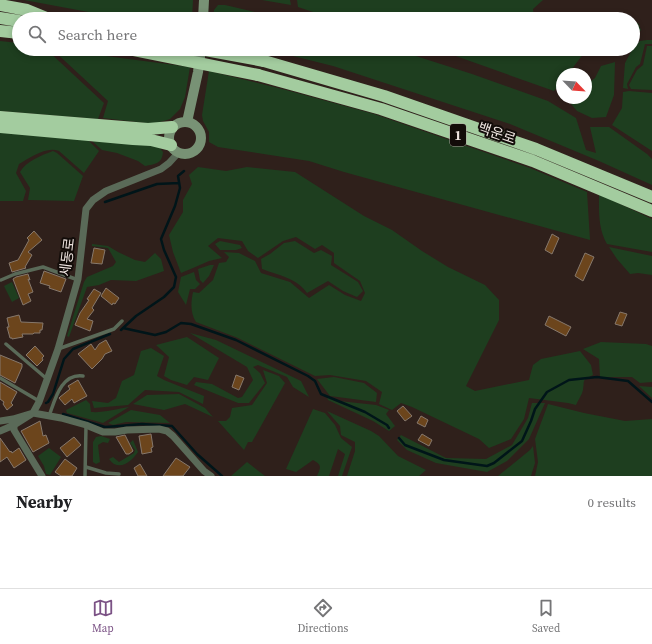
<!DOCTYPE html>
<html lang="en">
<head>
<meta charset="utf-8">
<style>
  :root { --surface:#fff; --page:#f6f6f6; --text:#202124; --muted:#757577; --line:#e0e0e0; --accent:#7b5285 }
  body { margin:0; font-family:"Source Serif 4","Noto Sans KR",serif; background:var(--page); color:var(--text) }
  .compass { position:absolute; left:556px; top:68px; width:36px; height:36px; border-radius:50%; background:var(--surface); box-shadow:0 2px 6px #0003; rotate:115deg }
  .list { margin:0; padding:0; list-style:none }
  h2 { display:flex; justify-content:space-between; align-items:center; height:52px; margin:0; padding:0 16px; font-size:17px }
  h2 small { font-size:13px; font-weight:400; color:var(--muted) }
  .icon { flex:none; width:22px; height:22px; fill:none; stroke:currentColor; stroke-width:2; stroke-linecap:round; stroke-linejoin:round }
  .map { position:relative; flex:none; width:652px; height:476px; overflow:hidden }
  .search { position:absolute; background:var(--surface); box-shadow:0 2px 6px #0003; left:12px; right:12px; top:12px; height:44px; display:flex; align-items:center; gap:10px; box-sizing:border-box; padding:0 14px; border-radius:22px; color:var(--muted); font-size:15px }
  .sheet { height:112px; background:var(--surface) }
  nav { display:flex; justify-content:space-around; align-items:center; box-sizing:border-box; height:56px; border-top:1px solid var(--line); background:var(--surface); font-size:11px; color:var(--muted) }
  nav a { display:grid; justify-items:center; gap:2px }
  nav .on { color:var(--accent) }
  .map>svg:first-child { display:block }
  .green { fill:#1e3e1f }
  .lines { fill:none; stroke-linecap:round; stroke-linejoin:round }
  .stream { stroke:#001519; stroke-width:2.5 }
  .building { fill:#6c451c; stroke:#86786c }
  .lane { stroke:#5a6a58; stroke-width:3.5 }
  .street { stroke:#5a6a58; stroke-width:7 }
  .secondary { stroke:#789275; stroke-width:10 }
  .highway { stroke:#a3cc9f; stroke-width:12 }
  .highway-bridge { stroke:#a3cc9f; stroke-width:12 }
  .labels { text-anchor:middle; stroke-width:4; stroke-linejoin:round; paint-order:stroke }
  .shield { fill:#120c09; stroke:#ada4a0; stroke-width:1 }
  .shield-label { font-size:13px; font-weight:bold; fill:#efe5e1 }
  .street-label { font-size:14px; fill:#efe5e1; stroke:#120c09 }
</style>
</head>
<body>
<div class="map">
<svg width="652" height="476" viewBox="0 0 652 476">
  <rect width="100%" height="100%" fill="#2f201b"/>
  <path class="green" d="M24 0H193L192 19H126Z
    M262 0H290L291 5Z
    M297 0H543L533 9 534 19H334L298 7Z
    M218 5H225L284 19H213L214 10Z
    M638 23 641 30 633 37V24Z
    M647 40H652V44H645L640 64 636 67 627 84 628 89 623 88 625 63 633 48 640 41Z
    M0 41 19 43V49H46L104 103 98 119 0 111Z
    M647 46H652V90L631 89 629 85 637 70 643 65Z
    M52 49 190 67 185 97 180 109 170 119 154 124 103 118 108 101Z
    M265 49H394L472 74 548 101 576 118 586 150 596 153 590 127H609L647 154 652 159V185L599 161 510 124 333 66Z
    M436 49H558L559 50 587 49 568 74H562V81L554 91Z
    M615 62 614 95 606 117 592 118 577 111 571 104V98H586L587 78 591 81 595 78 601 66Z
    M209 71 286 90 374 114 530 168 587 192 590 240 344 172 309 161 218 147 209 142V132L203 121 202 115Z
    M629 91 652 93V151L612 125 622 108 623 92Z
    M0 131 87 139 99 151 84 173 59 151C46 146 30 158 19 164L16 173 26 191 23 201H0Z
    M92 141 158 146 163 152C162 164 155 164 145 166L138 161 117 153 102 150Z
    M53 151 57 153 83 176 74 201 28 200 30 188 20 172C25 162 42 155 53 151Z
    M198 167 226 171 247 167 295 172 364 216 392 230 422 251 448 267 485 285 499 300V320L466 386 475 391 529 380 533 365 541 359 580 351 591 365 593 375C581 381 585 379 583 390 582 395 578 400 576 405L568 403 529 398 524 419 511 439 489 448 479 439 412 407 401 403 392 410 379 404 382 392 366 381 330 375 315 376 238 338 196 322C190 313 191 302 193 292L199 293 213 280 219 263 226 262 229 257 224 252 239 253 255 261 261 273 290 282 309 298 329 285 345 295 361 301 365 293 360 281 334 263V253L322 245 315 249 296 237 283 241 258 258 248 251 242 241 218 238 208 246 222 258 209 261 193 268 181 273 173 252 169 235 183 212V200L192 184 189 175Z
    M599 194 652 219V252L607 244C598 229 599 211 599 194Z
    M220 241 240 245 242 248 236 250H220L215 244Z
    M295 241 314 253 321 250 332 256 331 265 358 282 363 291 357 297 343 291 328 281 307 293C297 278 278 275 262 269L261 259 270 254 284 243Z
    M92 244 108 246 118 252 135 260 145 262 155 253 161 259 164 271 136 281 111 280 99 285 87 287 69 337 67 336 84 282 87 277 113 266 116 262 108 248 92 246Z
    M609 247 652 256V275L638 273 630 274 617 259Z
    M210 265H214L209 276 203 283 200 280 198 269Z
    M194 272 196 280 200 284 195 289H190L186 305 178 292 181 277Z
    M12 282 19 298 12 302 4 286Z
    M190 333 216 340 301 381 309 397 293 387 287 377 258 365 253 367 260 373 265 383 249 403H238L194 385 196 382 212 384 238 398 242 397 253 380 247 367Z
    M187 337 219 358 208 380 194 377 187 385 171 380 164 376 169 357 156 345Z
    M601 342 646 344 652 346V382L640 383 632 377H600L599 359 583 349Z
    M151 348 164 356 157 376 164 380 204 396 203 404 179 392 145 390 128 405 94 408 92 401 108 403 116 398 122 381 134 375 141 351Z
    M263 370 279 376 285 383 252 442H248L244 450 218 421H226L230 417 232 408 252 405 267 383Z
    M334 377 364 383 377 393 376 402 330 396 317 379Z
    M639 386 652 387V398Z
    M179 394 205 408 213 417 185 404 164 410 133 404 147 395Z
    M327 397 339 401 376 405 389 410 386 414 395 426 389 431 373 421 328 400Z
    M86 400 90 404 91 412C103 413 116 409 129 407L103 423 67 413 66 410Z
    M532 403H545L529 439 507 461 487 472 436 463 407 450 397 440 401 435 446 458 486 459 512 445 528 418Z
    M548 404 584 413 625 421 652 419V476H535L538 462 535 439Z
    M313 409 325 413 335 425 341 438 352 447 342 476H338L345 454 338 449 329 476H317C321 467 322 465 313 460L296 472 286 469Z
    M131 410 160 415 170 423 126 422 113 425 108 423Z
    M327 411 371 431 379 436 398 456 426 470 419 476H347L355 451V442L341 435 340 426Z
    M101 436 110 439 108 443 103 442 98 445 100 462 96 464 93 462V442L96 437Z
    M133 440 138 452C133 459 124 469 114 464 112 463 111 461 109 459L113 457 119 462 134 453 135 450 130 443Z
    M533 446 535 463 531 476H498L530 450Z
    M49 448 61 457 50 475 46 474 44 466 38 456Z
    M247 462 265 476H231Z"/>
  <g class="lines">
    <path class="stream" d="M105 202 157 184 179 183
      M123 328 155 335 166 332 181 323 191 324 236 340 308 376 315 381 321 394 365 412 387 425 389 428
      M121 330 136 316 164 297 174 287 176 277 164 250 161 239 175 206 180 188 178 176 184 171
      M46 403 48 402 53 394 64 359 73 349 110 334
      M63 414 105 427 119 426 142 424 172 426 197 454 222 476
      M399 438 405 445 444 460 487 466 494 463 522 441 531 421 535 409 547 392 569 380 597 377 628 381 652 402"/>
  </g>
  <path class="building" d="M34 231 42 240 28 252 32 255 25 267 26 268 12 272 9 263 18 260 29 240 27 238Z
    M552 234 559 238 552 254 545 250Z
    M94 248 105 250 102 264 91 263Z
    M585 253 594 257 583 281 575 276Z
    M44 271 66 279 61 292 49 288 50 286 40 283Z
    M28 274 30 280 28 279 33 292 28 294 31 301 23 305 13 279 16 277Z
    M106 288 119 298 115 304 113 303 112 305 101 296Z
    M94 289 101 293 92 308 94 310 87 319 93 321 90 331 75 325 80 313 89 300 87 299Z
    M620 312 627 314 622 326 615 324Z
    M19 315 21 322 43 323 42 330H40V333H34L33 334H22L23 337 12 339V338H10L7 327H9L7 318Z
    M549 316 571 327 566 336 545 325Z
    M106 340 112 351 105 354 102 359 92 369 78 354 91 344 95 350 99 344Z
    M35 346 44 356 42 358 43 360 37 366 26 355Z
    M0 355 22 364V367L15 383 0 375Z
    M236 375 244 378 239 390 232 387Z
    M78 380 87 396 74 403 72 399 65 405 59 398 60 397 70 389 68 386Z
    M0 382 17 392 11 403 13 405 7 410 3 404 4 402 0 399Z
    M403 406 412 416 405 421 397 411Z
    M421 416 428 420 425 427 417 423Z
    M40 421 43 436 46 435 49 443 33 452 21 431Z
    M151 434 153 447 151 448 152 452 142 454 139 436Z
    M422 434 432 440 429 446 418 440Z
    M125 435 133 451 129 454H126L116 437Z
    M74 437 81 445 67 457 60 448Z
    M0 438 10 452 11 451 12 453 19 448 26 460 14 468 7 457 0 462Z
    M176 458 190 467 183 476H163Z
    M65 459 77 468 72 476H61L55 472Z
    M140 464 147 476H138L134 468Z"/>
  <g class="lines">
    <path class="lane" d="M1 280 15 274 43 267 78 280
      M6 344 47 379
      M58 349 114 329 122 321
      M0 378 39 401
      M49 416C55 400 61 373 83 376
      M86 467 106 473 119 474
      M85 476 86 426"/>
    <path class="street" d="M0 421 13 419 33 413 61 418 86 425 103 432H115L127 430 159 429 167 431 173 436 204 471 211 476
      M14 425V430L42 476
      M0 431 14 425 33 413 39 402 58 349 78 279 86 209 93 200 106 191 161 169 169 163 179 152"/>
    <path class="secondary" d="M203 19 204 0
      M187 122 198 72 201 49
      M169 138a16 16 0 1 1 32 0a16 16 0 1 1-32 0Z"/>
    <path class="highway" d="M0 5 27 10 49 19
      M0 18 19 21
      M0 31 19 33
      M264 61 384 96 536 149 652 197
      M258 75 381 109 533 161 652 211
      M0 117 148 129 172 127
      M0 127 133 139 151 140 171 145"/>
    <path class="highway-bridge" d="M129 49 258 75
      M200 49 264 61"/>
  </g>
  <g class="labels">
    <rect class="shield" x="450" y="124" width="16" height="22" rx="3"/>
    <g class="shield-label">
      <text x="458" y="140">1</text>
    </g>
    <g class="street-label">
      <text transform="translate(497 133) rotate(19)" y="5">백운로</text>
      <text transform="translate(67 257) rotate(-83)" y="5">세동로</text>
    </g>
  </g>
</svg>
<svg class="compass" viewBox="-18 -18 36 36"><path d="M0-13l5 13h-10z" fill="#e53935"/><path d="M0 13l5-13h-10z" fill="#757577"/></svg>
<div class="search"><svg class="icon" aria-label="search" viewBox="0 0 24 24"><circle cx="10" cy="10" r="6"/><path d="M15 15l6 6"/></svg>Search here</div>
</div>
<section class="sheet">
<h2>Nearby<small>0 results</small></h2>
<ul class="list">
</ul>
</section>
<nav>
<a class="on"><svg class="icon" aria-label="map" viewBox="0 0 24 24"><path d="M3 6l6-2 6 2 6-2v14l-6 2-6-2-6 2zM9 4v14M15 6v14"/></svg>Map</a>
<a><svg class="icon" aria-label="directions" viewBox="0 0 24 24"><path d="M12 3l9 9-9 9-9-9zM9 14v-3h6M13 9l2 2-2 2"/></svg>Directions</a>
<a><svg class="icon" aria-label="saved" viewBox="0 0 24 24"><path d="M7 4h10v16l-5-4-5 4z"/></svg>Saved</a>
</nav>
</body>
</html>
